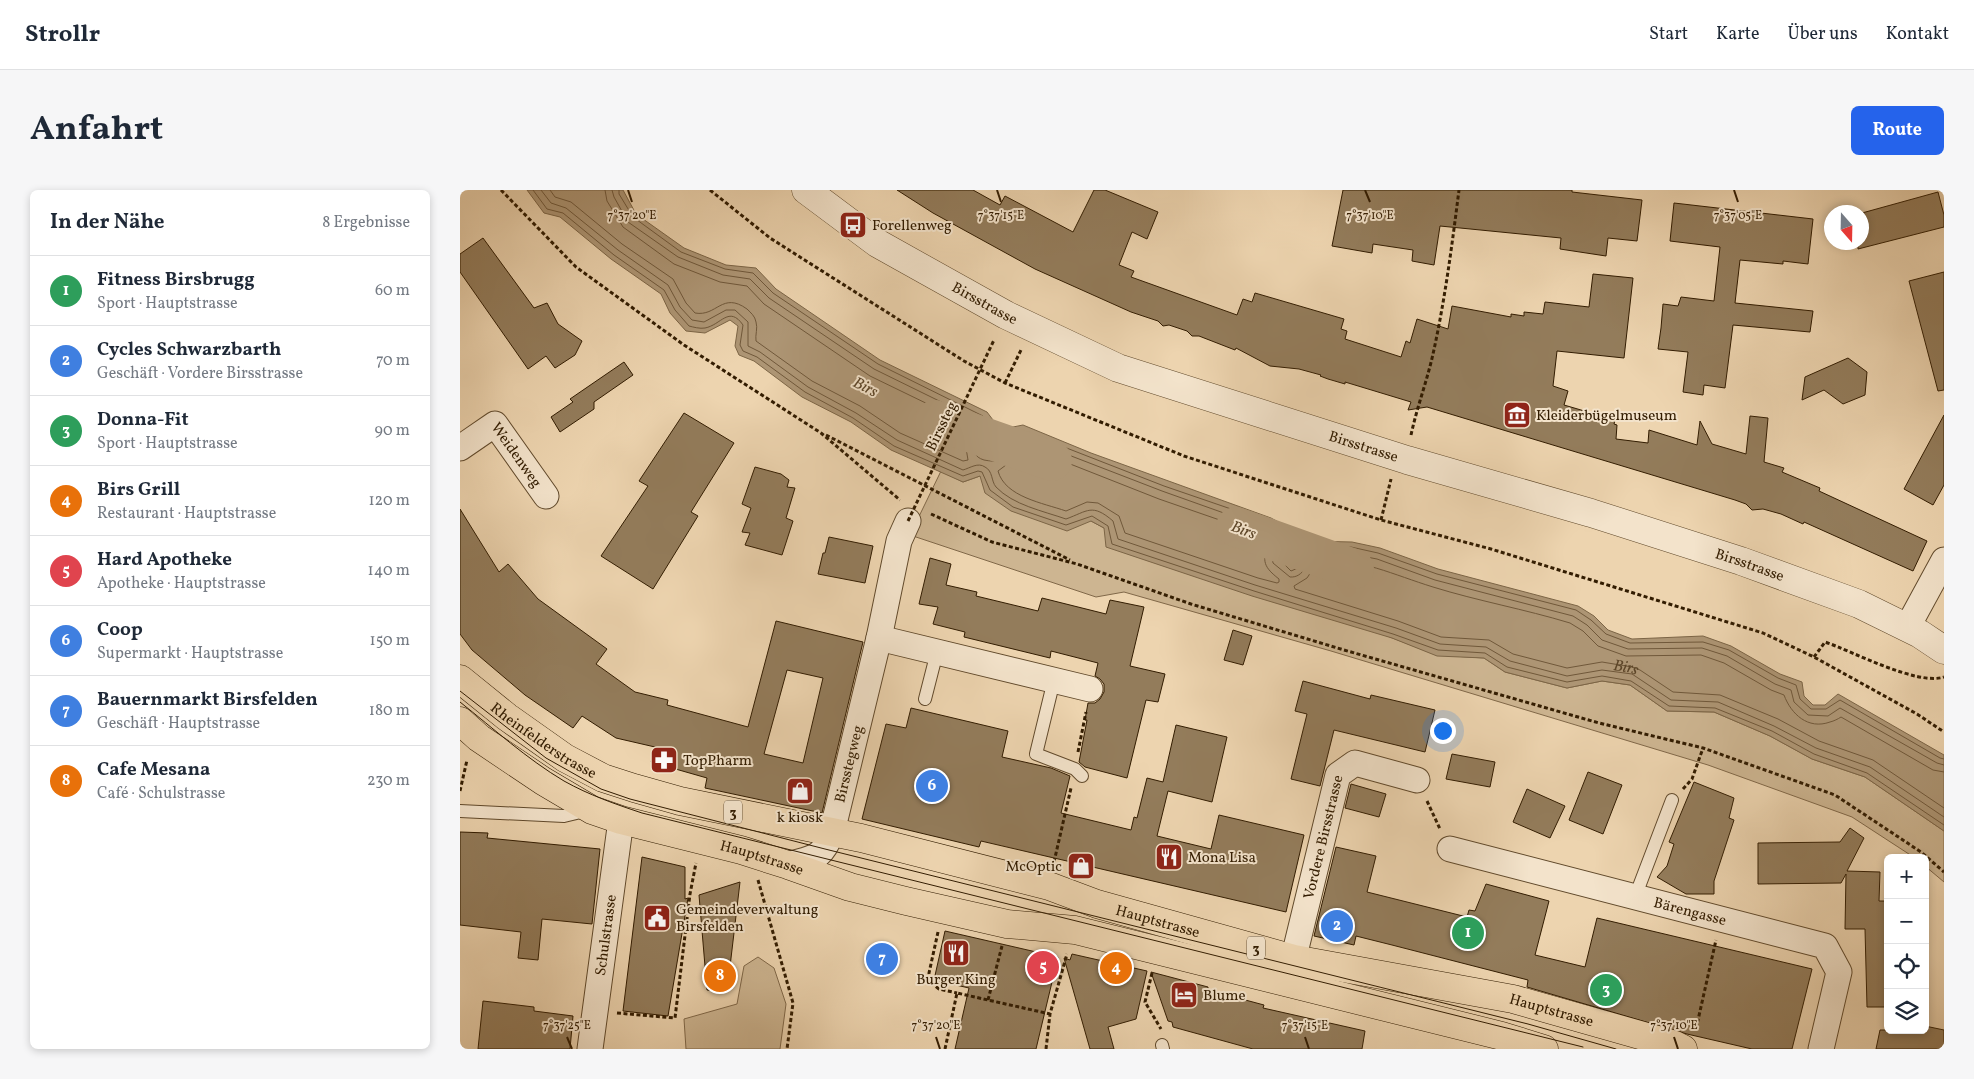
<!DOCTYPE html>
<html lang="de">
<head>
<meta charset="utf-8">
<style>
  :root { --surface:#fff; --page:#f6f6f7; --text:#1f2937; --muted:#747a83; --line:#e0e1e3; --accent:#2563eb }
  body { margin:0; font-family:Vollkorn,serif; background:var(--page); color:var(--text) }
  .controls { position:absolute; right:15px; bottom:15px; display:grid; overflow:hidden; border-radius:8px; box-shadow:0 2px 8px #0003 }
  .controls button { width:45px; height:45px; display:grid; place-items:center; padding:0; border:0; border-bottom:1px solid var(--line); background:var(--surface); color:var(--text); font:25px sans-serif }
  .compass { position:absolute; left:1364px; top:15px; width:45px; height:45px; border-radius:50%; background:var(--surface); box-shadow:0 2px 8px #0003; rotate:160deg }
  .you { position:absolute; left:982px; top:540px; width:18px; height:18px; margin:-12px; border:4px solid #fff; border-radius:50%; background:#1a73e8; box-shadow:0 0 0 8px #1a73e833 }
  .badge { display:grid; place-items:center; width:32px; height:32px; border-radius:50%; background:var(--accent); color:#fff; font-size:16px; font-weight:700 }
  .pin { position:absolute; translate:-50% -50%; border:2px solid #fff; box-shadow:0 1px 5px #0006 }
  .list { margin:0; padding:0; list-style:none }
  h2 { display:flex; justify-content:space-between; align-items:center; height:65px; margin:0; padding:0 20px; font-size:21px }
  h2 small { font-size:16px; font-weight:400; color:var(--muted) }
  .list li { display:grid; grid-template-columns:32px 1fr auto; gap:15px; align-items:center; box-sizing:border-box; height:70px; padding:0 20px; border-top:1px solid var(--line) }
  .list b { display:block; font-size:19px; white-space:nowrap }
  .list p { margin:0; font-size:16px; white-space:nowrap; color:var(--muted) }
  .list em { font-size:16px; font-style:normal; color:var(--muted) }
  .icon { flex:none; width:28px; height:28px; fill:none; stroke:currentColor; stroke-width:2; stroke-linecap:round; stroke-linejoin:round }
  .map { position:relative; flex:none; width:1484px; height:859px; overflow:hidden; border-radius:8px }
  header { display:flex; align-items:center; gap:30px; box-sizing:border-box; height:70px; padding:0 25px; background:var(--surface); border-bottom:1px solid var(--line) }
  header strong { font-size:24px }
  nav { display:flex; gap:28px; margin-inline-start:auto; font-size:18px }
  .intro { display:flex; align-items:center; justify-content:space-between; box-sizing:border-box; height:120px; padding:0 30px }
  h1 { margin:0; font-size:35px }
  .button { padding:12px 22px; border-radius:8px; background:var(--accent); color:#fff; font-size:18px; font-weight:700 }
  main { display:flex; gap:30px; padding:0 30px }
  aside { flex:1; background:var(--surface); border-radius:8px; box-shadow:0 2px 8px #0003 }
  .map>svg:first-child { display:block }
  .green { fill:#cdb591; stroke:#806849 }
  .water { fill:#ad9574; stroke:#7c6546 }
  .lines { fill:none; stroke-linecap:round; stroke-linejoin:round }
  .shore { stroke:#70583a; stroke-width:1 }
  .river { stroke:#ad9574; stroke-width:40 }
  .building { fill:#937c5b; stroke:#321c01; fill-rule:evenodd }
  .service-casing { stroke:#614a2c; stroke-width:14 }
  .minor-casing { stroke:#614a2c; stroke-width:27 }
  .tertiary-casing { stroke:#614a2c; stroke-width:29 }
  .primary-casing { stroke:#321c01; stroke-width:29 }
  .path { stroke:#321c01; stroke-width:3; stroke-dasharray:4 2.5; stroke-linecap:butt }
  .service { stroke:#f3e3cb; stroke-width:12 }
  .minor { stroke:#f3e3cb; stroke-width:25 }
  .tertiary { stroke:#f3e3cb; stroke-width:28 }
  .primary { stroke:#edd4af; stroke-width:28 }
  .tram { stroke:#321c01; stroke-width:1 }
  .path-bridge { stroke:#321c01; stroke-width:3; stroke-dasharray:4 2.5; stroke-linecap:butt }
  .ticks { fill:none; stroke:#321c01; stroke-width:2 }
  .labels { text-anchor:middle; stroke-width:4; stroke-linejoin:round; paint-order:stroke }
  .shield { fill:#f3e3cb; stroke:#6c583e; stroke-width:1 }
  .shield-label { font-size:14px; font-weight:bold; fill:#321c01 }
  .poi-label { font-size:15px; fill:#321c01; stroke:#f3e3cb; text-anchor:start }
  .street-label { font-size:15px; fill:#321c01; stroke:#f3e3cb }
  .water-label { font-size:16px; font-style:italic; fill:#5d4629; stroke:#f3e3cb }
  .ticks-label { font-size:12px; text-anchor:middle; fill:#321c01; stroke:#f3e3cb; stroke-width:4; stroke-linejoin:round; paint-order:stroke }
</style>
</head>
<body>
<header>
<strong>Strollr</strong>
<nav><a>Start</a><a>Karte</a><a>Über uns</a><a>Kontakt</a></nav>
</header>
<div class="intro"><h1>Anfahrt</h1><a class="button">Route</a></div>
<main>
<aside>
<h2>In der Nähe<small>8 Ergebnisse</small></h2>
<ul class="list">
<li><span class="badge" style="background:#2e9e5b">1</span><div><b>Fitness Birsbrugg</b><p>Sport · Hauptstrasse</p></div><em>60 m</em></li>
<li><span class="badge" style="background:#3f7fe0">2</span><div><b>Cycles Schwarzbarth</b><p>Geschäft · Vordere Birsstrasse</p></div><em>70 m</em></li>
<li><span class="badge" style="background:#2e9e5b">3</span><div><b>Donna-Fit</b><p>Sport · Hauptstrasse</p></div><em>90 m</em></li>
<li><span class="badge" style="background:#e8710a">4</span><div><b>Birs Grill</b><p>Restaurant · Hauptstrasse</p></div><em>120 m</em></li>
<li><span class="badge" style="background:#e0444e">5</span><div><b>Hard Apotheke</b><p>Apotheke · Hauptstrasse</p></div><em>140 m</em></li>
<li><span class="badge" style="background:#3f7fe0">6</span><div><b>Coop</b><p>Supermarkt · Hauptstrasse</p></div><em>150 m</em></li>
<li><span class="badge" style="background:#3f7fe0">7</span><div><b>Bauernmarkt Birsfelden</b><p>Geschäft · Hauptstrasse</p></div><em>180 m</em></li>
<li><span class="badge" style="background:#e8710a">8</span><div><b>Cafe Mesana</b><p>Café · Schulstrasse</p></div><em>230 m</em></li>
</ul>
</aside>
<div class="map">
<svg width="1484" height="859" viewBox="0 0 1484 859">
  <rect width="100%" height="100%" fill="#edd4af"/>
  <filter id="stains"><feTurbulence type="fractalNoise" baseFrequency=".004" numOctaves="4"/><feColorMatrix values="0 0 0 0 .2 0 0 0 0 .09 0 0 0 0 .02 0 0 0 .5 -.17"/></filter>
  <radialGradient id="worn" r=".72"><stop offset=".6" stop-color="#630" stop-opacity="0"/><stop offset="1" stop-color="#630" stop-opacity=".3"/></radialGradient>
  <path class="green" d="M481 281 503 292 520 286 631 331 644 338 977 465 1024 468 1045 482 1107 498 1142 491 1170 495 1207 521 1254 522 1310 546 1352 569 1405 587 1484 641V692L1465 676V668H1455L1392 627 1248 575 871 461 664 402 636 407 450 345Z
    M298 767 314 778 326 814 320 859H226L224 829 277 814 284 776Z"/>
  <path class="water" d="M67 0H163L176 24 224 58 266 75 296 78 316 99 420 170 527 222 533 230 528 239 524 258 535 260 548 238 563 235 631 263 811 328 833 340 822 368 833 376 848 351 892 352 920 358 978 379 1118 416 1134 426 1148 440 1172 449 1243 446 1271 456 1320 484 1342 492 1344 506 1353 515H1365L1378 504 1484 565V641L1405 587 1352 569 1310 546 1254 522 1207 521 1170 495 1142 491 1107 498 1045 482 1024 468 977 466 932 448 792 406 646 357 644 338 631 331 607 341 551 321 525 303 520 286 503 292 431 260 391 232 342 207 294 171 279 165 275 156 278 136 270 130 245 143 226 141 210 123 201 104 151 69 100 27 84 23Z"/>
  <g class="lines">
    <g class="shore">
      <path d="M73 0 87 19 103 23 154 65 204 100 215 120 229 136C233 137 240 139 245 138 261 135 269 115 283 135L280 155 283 161 297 167 345 202 393 228 434 256 503 286 518 281 522 282 530 300 553 317 606 335 632 326 648 336 652 354 794 401 933 444 978 460 1025 463 1047 477 1107 492 1142 486 1171 491 1209 516 1255 518 1312 541 1354 564 1407 583 1484 635"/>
      <path d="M81 0 91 13 106 18 158 60 208 95 220 117 232 130 244 132 266 120H275L288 132V156L300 162 348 197 396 223 437 250 503 280C510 278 518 272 525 277 533 281 531 291 536 297 553 315 583 321 606 329 628 321 632 313 653 331L658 349 795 395 936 438 980 454 1026 457 1050 471 1107 486 1142 480 1172 484 1211 510 1258 512 1314 536 1356 558 1410 577 1484 627"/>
      <path d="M90 0 95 7 111 12 162 54 213 89 226 113 235 123C257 127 262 101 287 119 291 123 295 126 296 132 298 138 295 145 296 151L352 191 400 216 440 243 503 271 508 270 506 258 509 234 410 186 304 114 287 96 260 92 214 74 163 37 147 11 145 0"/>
      <path d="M152 0 154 7 168 32 218 67 263 85 290 89 309 108 414 179 518 230C519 243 504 264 524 270 530 271 535 272 541 270L555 249 562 247 702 301 806 338 819 346 812 365 813 373 830 387C844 388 847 372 855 363L891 364 917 369 975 390 1113 426 1127 435 1142 450 1168 459 1242 458 1267 466 1315 494 1331 500 1334 512 1348 525 1368 526 1380 518 1477 573 1484 575"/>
      <path d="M159 0V4L173 27 221 62 265 79 293 83 313 103 418 174 523 226 526 231 519 257 523 263 538 265 551 243 563 241 704 296 809 332 826 342 818 368 831 381 838 378 851 356 891 357 918 363 977 384 1116 420 1131 430 1146 444 1170 453 1243 452 1269 460 1318 488 1336 495 1340 509 1351 519H1366L1380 510 1480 568 1484 569"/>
      <path d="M562 255 699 309 803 345 809 349C803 370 801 375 819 389V392L817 393 798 388 665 343 659 326 638 313 627 312 606 321C583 313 545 307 538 281L550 272 560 256Z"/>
      <path id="s1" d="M1484 582 1473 580 1381 527C1378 529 1374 531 1370 532 1348 540 1331 524 1324 505L1311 500 1264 473 1241 465 1166 466 1138 456 1123 441 1110 433C1064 419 1018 411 973 397 934 385 900 368 859 370L847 388 834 396 835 399 938 431 981 447 1029 450 1053 464 1107 478 1142 472 1172 477 1180 480 1213 502 1260 505 1318 529 1359 551 1413 570 1484 618"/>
    </g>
    <path class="river" d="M475 230 592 271
      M776 337 894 379"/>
  </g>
  <path class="building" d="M437 0H513L540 15 545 6 613 42 634 0H645L698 22 687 49 672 42 659 75 674 81 671 87 777 125 783 109 792 112 795 103 884 129 881 139 887 141 885 149 941 167 946 151 950 153 957 129 988 139 992 116 1051 127V124L1064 126V122L1083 124 1085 112 1129 117 1133 84 1173 88 1164 168 1097 161 1093 196 1108 201 1104 215 1155 230 1154 234 1157 235 1156 249 1188 253 1189 240 1237 255 1240 231 1252 254 1286 264 1290 226 1308 228 1304 272 1324 278 1322 282 1360 298 1359 301 1467 351 1453 381 1344 332 1343 334 1321 324 1303 319 1292 320 1286 314 1275 310 967 217 948 220 951 212 885 192V194L868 189 860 186 861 185 839 179 810 176 776 158 775 160 739 146H732L727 141 709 135 703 136 698 131 671 122 575 79 473 23Z
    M883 0H1112V2L1182 10 1177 51 1148 48 1146 66 1100 59 1101 48 980 36 974 75 952 71 953 60 913 54 912 63 872 56Z
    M1478 2 1484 25V37L1398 59V52H1402V23Z
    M1214 13 1353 29 1348 74 1323 71V74L1280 70 1275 113 1353 121 1350 142 1273 135 1265 198 1244 195 1243 205 1223 202 1228 162 1198 159 1201 138 1203 114 1218 116 1221 107 1254 111 1260 57 1210 51Z
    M23 48 74 118 87 113 98 134 122 151 115 165 95 178 86 166 68 179 0 82V64Z
    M1484 82V200L1478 201 1449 91Z
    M1388 168 1407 182 1405 205 1383 214 1364 200 1342 210 1345 187Z
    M164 172 173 185 134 212V219L100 242 91 227 113 212 110 209Z
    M224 223 274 253 231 322 238 326 193 399 141 366 188 296 179 291Z
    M1484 225V295L1473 315 1444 299Z
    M295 277 321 284 329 290 327 297 335 298 326 328 333 331 322 365 285 355 290 343 282 342 291 318 282 314Z
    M0 319 39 382 48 374 78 409 147 459 136 474 175 502 208 510 207 515 288 537 316 431 403 452 362 623 245 598 247 588 191 572 195 557 156 548 122 526 113 538 65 505 12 460 0 444ZM327 480 363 488 343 573 304 564Z
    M369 347 413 356 405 393 358 384 363 363H365Z
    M470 368 491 374 486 395 517 402 516 406 578 421 582 408 646 424 650 410 684 417 670 476 705 484 698 512 686 510 667 588 625 577 619 572 627 530H625L628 513H635L640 509 644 502V494L640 489 635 486 638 473 591 461 590 468 504 447 505 442 473 434 478 417 459 414Z
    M773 440 792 446 783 475 764 470Z
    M843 491 910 509 911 505 975 520 965 562 874 540 860 596 831 589 847 524 835 521Z
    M451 518 548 541 542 567 591 578 610 586 601 623 671 640 674 627 677 628 687 588 703 592 716 535 767 547 752 612 708 601 697 646 751 659 759 625 844 645 826 722 521 651 519 657 402 629 426 534 446 538Z
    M992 564 1035 572 1030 597 986 589Z
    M1128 582 1162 595 1143 644 1109 630Z
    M1234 592 1274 608 1269 628 1274 630 1254 691V704H1226L1197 687 1207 676 1214 654 1209 652Z
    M891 594 926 604 919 627 885 618Z
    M1067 599 1105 616 1090 648 1053 632Z
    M1390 638 1404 648 1387 681 1420 682 1419 711H1428V817H1407L1405 739H1385L1386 684 1381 693 1298 694V653L1380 652Z
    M0 642 28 643 27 648 140 659 132 734 82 729 78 770 58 768 61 742 0 735Z
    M876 657 916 666 907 702 1007 727 1009 720 1015 721 1026 694 1089 711 1075 765 1125 777 1137 728 1352 779 1332 859H1292L1227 844 1067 797 1068 790 932 755 896 746 894 755 854 746Z
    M182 667 225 677V709L228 708 208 826 163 821Z
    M280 692 267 802 247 800 239 705Z
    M485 741 598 767 576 859H495L509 798 474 790Z
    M612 764 687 781 676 829 648 837 654 859H630L604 768 610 770Z
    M691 782 748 797V800L804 815 803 818 905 841 902 859H793L713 837 712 832 708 831Z
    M23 811 74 817V821L113 826 110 859H18Z
    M1465 836 1484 840V859H1416L1420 840H1465Z"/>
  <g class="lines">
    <g class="service-casing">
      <path id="service" d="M594 490 576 564 615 579 622 586
        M465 509 477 462
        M0 621 104 626 129 620
        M1175 707 1212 610
        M702 855 703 859"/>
    </g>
    <g class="minor-casing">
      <g id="minor">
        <path id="s2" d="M0 258 35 234 86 306"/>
        <path d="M1447 438 1484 370"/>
        <path d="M419 448 439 351 448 331"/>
        <path id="s3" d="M990 659 1365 756 1379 782 1361 859"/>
        <path id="s4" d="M328 675C355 667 361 670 372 642L419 448 630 499"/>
        <path id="s5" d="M829 787 878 585 895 573 957 590"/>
        <path id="s6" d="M130 859 161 630"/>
      </g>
    </g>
    <g class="tertiary-casing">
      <g id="tertiary">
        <path id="s7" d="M346 0 417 53 546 125 658 178 947 270 1131 323 1281 371 1399 414 1460 444 1484 460"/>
      </g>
    </g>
    <g class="primary-casing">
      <g id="primary">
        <path id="s8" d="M0 489 47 527 105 568 143 588 174 598 220 611 401 648 589 696 637 714 834 769 1053 809 1215 855 1223 859"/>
        <path id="s9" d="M0 531 19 548 83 591 132 620 161 630 281 660 328 675 390 697 446 711 547 734 615 740 1042 846 1084 859"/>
      </g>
    </g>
    <path class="path" d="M41 0 116 77 224 155 361 243 440 310
      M250 0 310 48 504 171 545 193 724 266 921 330 1031 359 1303 443 1354 467 1457 524 1484 542
      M545 193 561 160
      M366 245 610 370
      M951 245C957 217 967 191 973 164 985 110 992 55 999 0
      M471 324 532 352 617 374 731 414 884 460 1139 533 1243 558 1319 585 1375 605 1461 662 1484 682
      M921 330 931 289
      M1354 467 1365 452C1392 461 1457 496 1484 487
      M618 562 626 522
      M1223 599 1232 589 1243 558
      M0 601 7 570
      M967 611 980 639
      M594 672 611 598
      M298 690 333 813 327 859
      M478 742 469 783 470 792 479 799 497 803
      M692 783 685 812 701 839
      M528 810 542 756
      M157 823 215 828 230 704 236 673
      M1236 839 1256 750
      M485 859 497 803 590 824
      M586 859 590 824 607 764"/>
    <use href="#service" class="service"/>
    <use href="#minor" class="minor"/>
    <use href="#tertiary" class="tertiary"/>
    <use href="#primary" class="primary"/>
    <path class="tram" d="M0 501 86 568 141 599 170 609 365 659 1068 834 1156 859
      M0 512C34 539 67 569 104 591 129 605 155 614 182 623L1123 857"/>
    <path class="path-bridge" d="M448 331 534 150"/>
  </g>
  <path class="ticks" d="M168 0 172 12M537 0 541 12M905 0 910 12M1274 0 1278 12M107 847 112 859M476 847 480 859M845 847 849 859M1214 847 1218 859"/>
  <defs>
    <g id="bus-square" transform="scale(1.4375)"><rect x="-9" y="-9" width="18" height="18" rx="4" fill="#8f2418" stroke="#f3e3cb"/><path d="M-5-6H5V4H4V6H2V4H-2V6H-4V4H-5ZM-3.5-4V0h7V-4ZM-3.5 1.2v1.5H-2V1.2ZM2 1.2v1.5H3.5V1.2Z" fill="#fff"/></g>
    <g id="museum-square" transform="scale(1.4375)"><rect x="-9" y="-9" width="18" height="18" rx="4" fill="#8f2418" stroke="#f3e3cb"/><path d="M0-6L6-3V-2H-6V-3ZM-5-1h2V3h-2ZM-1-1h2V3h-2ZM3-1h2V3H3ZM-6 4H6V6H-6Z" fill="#fff"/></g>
    <g id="pharmacy-square" transform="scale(1.4375)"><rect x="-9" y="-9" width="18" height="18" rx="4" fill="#8f2418" stroke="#f3e3cb"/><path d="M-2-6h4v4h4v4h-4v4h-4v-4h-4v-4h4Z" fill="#fff"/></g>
    <g id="shop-square" transform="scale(1.4375)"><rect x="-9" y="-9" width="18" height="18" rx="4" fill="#8f2418" stroke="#f3e3cb"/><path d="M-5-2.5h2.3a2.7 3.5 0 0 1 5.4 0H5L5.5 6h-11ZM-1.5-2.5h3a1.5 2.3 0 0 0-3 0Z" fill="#fff"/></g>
    <g id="restaurant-square" transform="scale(1.4375)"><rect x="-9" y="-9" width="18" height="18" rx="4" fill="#8f2418" stroke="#f3e3cb"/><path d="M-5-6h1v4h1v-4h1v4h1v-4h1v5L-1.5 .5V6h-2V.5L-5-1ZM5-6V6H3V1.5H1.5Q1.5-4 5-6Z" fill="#fff"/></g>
    <g id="civic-square" transform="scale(1.4375)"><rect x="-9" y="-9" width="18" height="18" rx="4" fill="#8f2418" stroke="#f3e3cb"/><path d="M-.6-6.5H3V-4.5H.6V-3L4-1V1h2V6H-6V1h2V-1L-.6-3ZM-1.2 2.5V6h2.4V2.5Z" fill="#fff"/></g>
    <g id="hotel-square" transform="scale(1.4375)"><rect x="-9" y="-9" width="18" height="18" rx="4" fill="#8f2418" stroke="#f3e3cb"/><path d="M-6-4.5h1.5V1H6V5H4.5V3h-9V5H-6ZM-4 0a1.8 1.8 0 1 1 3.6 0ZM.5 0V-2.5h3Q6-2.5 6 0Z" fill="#fff"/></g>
  </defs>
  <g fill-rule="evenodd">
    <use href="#bus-square" x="393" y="35"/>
    <use href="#museum-square" x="1057" y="225"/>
    <use href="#pharmacy-square" x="204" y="570"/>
    <use href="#shop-square" x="340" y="601"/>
    <use href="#restaurant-square" x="709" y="667"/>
    <use href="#shop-square" x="621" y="676"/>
    <use href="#civic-square" x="197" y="728"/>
    <use href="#restaurant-square" x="496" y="763"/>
    <use href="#hotel-square" x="724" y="805"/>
  </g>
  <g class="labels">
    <g class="shield">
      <rect x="264" y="610.5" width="18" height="23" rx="4"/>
      <rect x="787" y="746.5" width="18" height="23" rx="4"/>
    </g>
    <g class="shield-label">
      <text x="273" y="627">3</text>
      <text x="796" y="763">3</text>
    </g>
    <g class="poi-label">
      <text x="412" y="40">Forellenweg</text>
      <text x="1076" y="230">Kleiderbügelmuseum</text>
      <text x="223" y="575">TopPharm</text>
      <text x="340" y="632" text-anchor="middle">k kiosk</text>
      <text x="728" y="672">Mona Lisa</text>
      <text x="602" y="681" text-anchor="end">McOptic</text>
      <text x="216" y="724">Gemeindeverwaltung<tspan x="216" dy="17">Birsfelden</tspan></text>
      <text x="496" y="794" text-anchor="middle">Burger King</text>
      <text x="743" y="810">Blume</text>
    </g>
    <g class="street-label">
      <text dy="5" stroke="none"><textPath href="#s7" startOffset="212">Birsstrasse</textPath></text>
      <text transform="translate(481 236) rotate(-64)" y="5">Birssteg</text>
      <text dy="5" stroke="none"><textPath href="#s7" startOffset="618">Birsstrasse</textPath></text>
      <text dy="5" stroke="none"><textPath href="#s2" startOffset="80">Weidenweg</textPath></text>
      <text dy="5" stroke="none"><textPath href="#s7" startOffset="1022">Birsstrasse</textPath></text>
      <text dy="5" stroke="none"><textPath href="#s8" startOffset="104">Rheinfelderstrasse</textPath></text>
      <text dy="5" stroke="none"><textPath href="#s4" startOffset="129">Birsstegweg</textPath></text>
      <text dy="5" stroke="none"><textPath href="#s5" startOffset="144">Vordere Birsstrasse</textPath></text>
      <text dy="5" stroke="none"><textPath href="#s9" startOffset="336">Hauptstrasse</textPath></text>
      <text dy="5" stroke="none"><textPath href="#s3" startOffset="248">Bärengasse</textPath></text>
      <text dy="5" stroke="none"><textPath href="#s8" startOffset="748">Hauptstrasse</textPath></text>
      <text dy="5" stroke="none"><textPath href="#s6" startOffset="115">Schulstrasse</textPath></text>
      <text dy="5" stroke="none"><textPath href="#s8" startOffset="1152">Hauptstrasse</textPath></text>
    </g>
    <g class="water-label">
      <text transform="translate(406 196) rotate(27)" y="6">Birs</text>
      <text transform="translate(784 339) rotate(20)" y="6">Birs</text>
      <text dy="6" stroke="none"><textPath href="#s1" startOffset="1068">Birs</textPath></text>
    </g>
  </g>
  <g class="ticks-label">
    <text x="172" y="29">7°37'20"E</text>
    <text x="541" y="29">7°37'15"E</text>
    <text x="910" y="29">7°37'10"E</text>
    <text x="1278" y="29">7°37'05"E</text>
    <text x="107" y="839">7°37'25"E</text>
    <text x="476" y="839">7°37'20"E</text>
    <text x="845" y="839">7°37'15"E</text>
    <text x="1214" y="839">7°37'10"E</text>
  </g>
  <rect width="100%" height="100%" filter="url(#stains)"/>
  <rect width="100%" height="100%" fill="url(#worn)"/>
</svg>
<div class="controls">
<button>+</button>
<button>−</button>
<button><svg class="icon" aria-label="locate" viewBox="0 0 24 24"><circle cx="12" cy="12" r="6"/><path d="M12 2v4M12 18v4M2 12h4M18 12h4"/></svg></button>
<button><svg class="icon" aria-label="layers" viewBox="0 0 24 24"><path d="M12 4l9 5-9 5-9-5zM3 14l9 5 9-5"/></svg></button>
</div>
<svg class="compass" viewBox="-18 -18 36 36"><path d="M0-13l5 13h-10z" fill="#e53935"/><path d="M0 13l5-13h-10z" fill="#747a83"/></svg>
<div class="you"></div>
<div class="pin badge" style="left:1008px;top:743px;background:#2e9e5b">1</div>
<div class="pin badge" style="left:877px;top:736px;background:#3f7fe0">2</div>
<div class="pin badge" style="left:1146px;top:800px;background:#2e9e5b">3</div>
<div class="pin badge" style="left:656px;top:778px;background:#e8710a">4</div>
<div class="pin badge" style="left:583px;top:777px;background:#e0444e">5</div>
<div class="pin badge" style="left:472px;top:596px;background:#3f7fe0">6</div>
<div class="pin badge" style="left:422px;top:769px;background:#3f7fe0">7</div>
<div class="pin badge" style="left:260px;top:786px;background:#e8710a">8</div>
</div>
</main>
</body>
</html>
